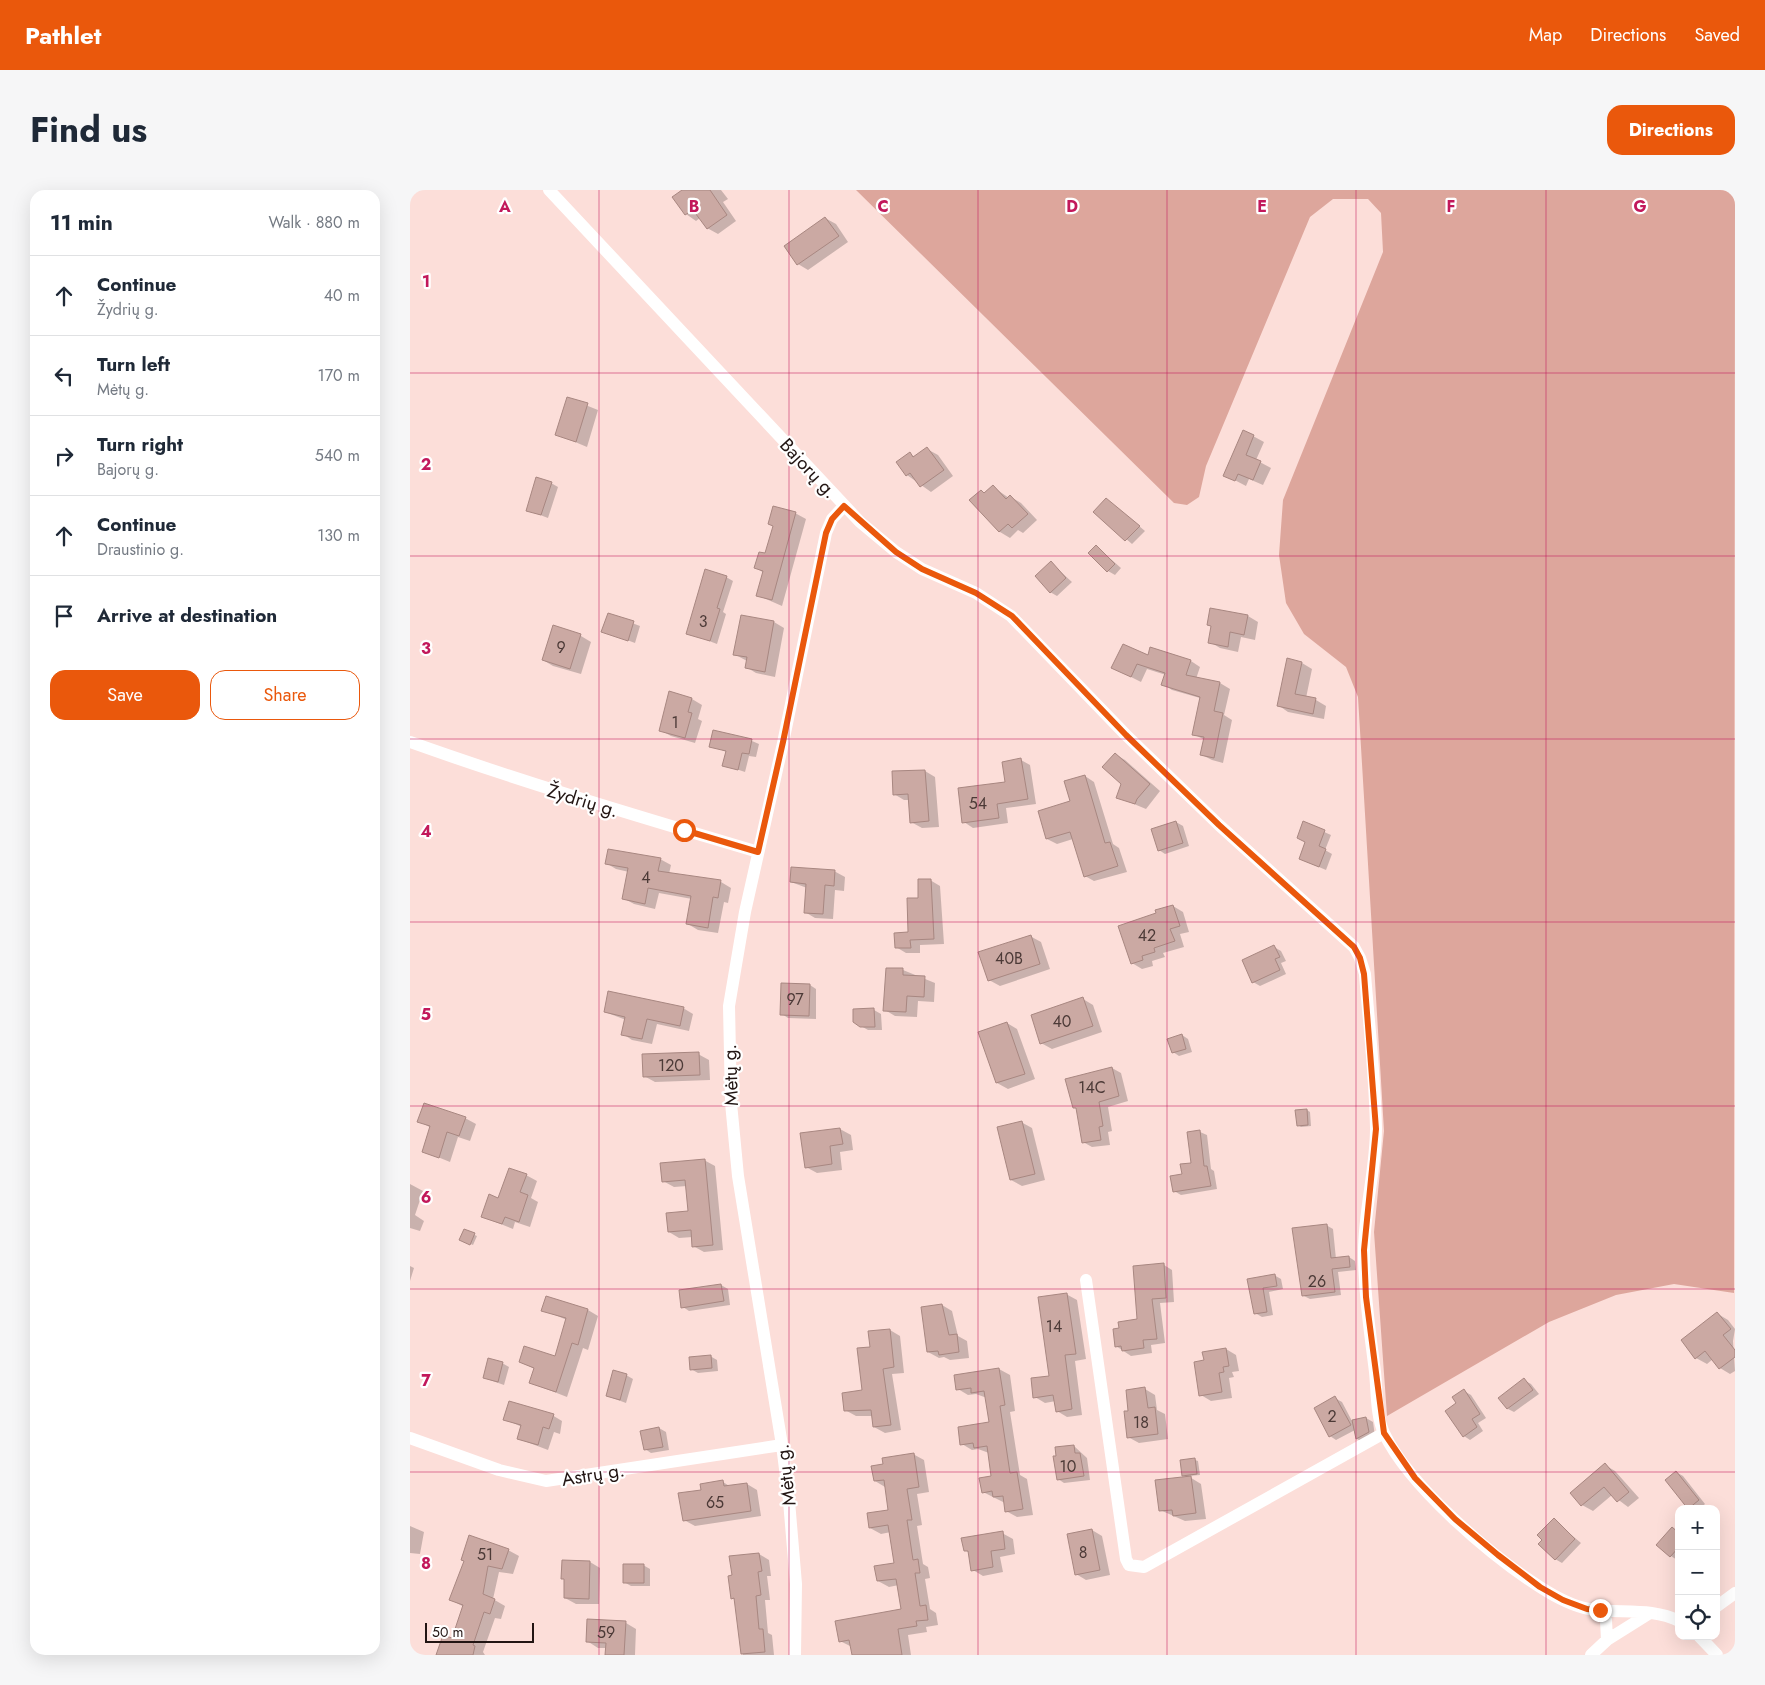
<!DOCTYPE html>
<html lang="en">
<head>
<meta charset="utf-8">
<style>
  :root { --surface:#fff; --page:#f6f6f7; --text:#1f2937; --muted:#747a83; --line:#e0e1e3; --accent:#ea580c }
  body { margin:0; font-family:Jost,sans-serif; background:var(--page); color:var(--text) }
  .controls { position:absolute; right:15px; bottom:15px; display:grid; overflow:hidden; border-radius:10px; box-shadow:0 5px 20px #0002 }
  .controls button { width:45px; height:45px; display:grid; place-items:center; padding:0; border:0; border-bottom:1px solid var(--line); background:var(--surface); color:var(--text); font:25px sans-serif }
  .scale { position:absolute; left:15px; bottom:12px; width:109px; box-sizing:border-box; padding-left:5px; border:2px solid #221513; border-top:0; font-size:14px; line-height:18px; white-space:nowrap; color:#221513; -webkit-text-stroke:4px #fff; paint-order:stroke }
  .stop { position:absolute; width:15px; height:15px; margin:-11px; border:4px solid #ea580c; border-radius:50%; background:#fff }
  .stop.end { background:#ea580c; border-color:#fff; box-shadow:0 1px 5px #0008 }
  .list { margin:0; padding:0; list-style:none }
  h2 { display:flex; justify-content:space-between; align-items:center; height:65px; margin:0; padding:0 20px; font-size:21px }
  h2 small { font-size:16px; font-weight:400; color:var(--muted) }
  .list li { display:grid; grid-template-columns:32px 1fr auto; gap:15px; align-items:center; box-sizing:border-box; height:80px; padding:0 20px; border-top:1px solid var(--line) }
  .list b { display:block; font-size:19px; white-space:nowrap }
  .list p { margin:0; font-size:16px; white-space:nowrap; color:var(--muted) }
  .list em { font-size:16px; font-style:normal; color:var(--muted) }
  .actions { display:flex; gap:10px; padding:15px 20px }
  .actions a { flex:1; padding:11px 0; border:1px solid var(--accent); border-radius:15px; text-align:center; font-size:18px; color:var(--accent) }
  .actions .main { background:var(--accent); color:#fff }
  .icon { flex:none; width:28px; height:28px; fill:none; stroke:currentColor; stroke-width:2; stroke-linecap:round; stroke-linejoin:round }
  .map { position:relative; flex:none; width:1325px; height:1465px; overflow:hidden; border-radius:15px }
  header { display:flex; align-items:center; gap:30px; box-sizing:border-box; height:70px; padding:0 25px; background:var(--accent); color:#fff }
  header strong { font-size:24px }
  nav { display:flex; gap:28px; margin-inline-start:auto; font-size:18px }
  .intro { display:flex; align-items:center; justify-content:space-between; box-sizing:border-box; height:120px; padding:0 30px }
  h1 { margin:0; font-size:35px }
  .button { padding:12px 22px; border-radius:15px; background:var(--accent); color:#fff; font-size:18px; font-weight:700 }
  main { display:flex; gap:30px; padding:0 30px }
  aside { flex:1; background:var(--surface); border-radius:15px; box-shadow:0 5px 20px #0002 }
  .map>svg:first-child { display:block }
  .green { fill:#dda69c }
  .shadow { fill:#0003 }
  .building { fill:#cba9a3; stroke:#a88781 }
  .lines { fill:none; stroke-linecap:round; stroke-linejoin:round }
  .minor { stroke:#fff; stroke-width:12 }
  .route { stroke:#ea580c; stroke-width:6 }
  .grid { fill:none; stroke:#c2185b; stroke-width:1; stroke-opacity:0.55 }
  .labels { text-anchor:middle; stroke-width:4.5; stroke-linejoin:round; paint-order:stroke }
  .number-label { font-size:16px; fill:#4c3a37 }
  .street-label { font-size:19px; fill:#221513; stroke:#fff }
  .grid-label { font-size:16px; text-anchor:middle; font-weight:bold; fill:#c2185b; stroke:#fff; stroke-width:4.5; stroke-linejoin:round; paint-order:stroke }
</style>
</head>
<body>
<header>
<strong>Pathlet</strong>
<nav><a>Map</a><a>Directions</a><a>Saved</a></nav>
</header>
<div class="intro"><h1>Find us</h1><a class="button">Directions</a></div>
<main>
<aside>
<h2>11 min<small>Walk · 880 m</small></h2>
<ul class="list">
<li><svg class="icon" aria-label="ahead" viewBox="0 0 24 24"><path d="M12 20V5M6 11l6-6 6 6"/></svg><div><b>Continue</b><p>Žydrių g.</p></div><em>40 m</em></li>
<li><svg class="icon" aria-label="left" viewBox="0 0 24 24"><path d="M17 20v-9H6M10 6l-5 5 5 5"/></svg><div><b>Turn left</b><p>Mėtų g.</p></div><em>170 m</em></li>
<li><svg class="icon" aria-label="right" viewBox="0 0 24 24"><path d="M7 20v-9h11M14 6l5 5-5 5"/></svg><div><b>Turn right</b><p>Bajorų g.</p></div><em>540 m</em></li>
<li><svg class="icon" aria-label="ahead" viewBox="0 0 24 24"><path d="M12 20V5M6 11l6-6 6 6"/></svg><div><b>Continue</b><p>Draustinio g.</p></div><em>130 m</em></li>
<li><svg class="icon" aria-label="arrive" viewBox="0 0 24 24"><path d="M6 21V4h12l-3 4 3 4H6"/></svg><div><b>Arrive at destination</b></div></li>
</ul>
<div class="actions"><a class="main">Save</a><a>Share</a></div>
</aside>
<div class="map">
<svg width="1325" height="1465" viewBox="0 0 1325 1465">
  <rect width="100%" height="100%" fill="#fcded9"/>
  <path class="green" d="M446 0H1325L1324 1103 1264 1094 1206 1105 1139 1132 977 1226 964 1042 974 941 948 507 936 477 894 444 876 413 869 365 873 310 973 62 971 23 958 9H923L900 27 796 276 789 307 777 315 764 313Z"/>
  <path class="shadow" d="M274 0H311L318 9 313 12 326 31 308 44 297 38 290 28 286 31 276 24Z
    M415 28 426 34 438 52 398 80 388 74 375 57Z
    M158 208 188 220 177 257 146 244Z
    M843 246 854 252 846 270 861 278 853 295 839 289 836 296 815 285Z
    M517 259 528 265 543 286 521 302 497 285 500 264 505 267Z
    M141 293 148 297 138 328 117 320Z
    M583 297 599 308 601 307 611 313 627 330 613 343 608 340 600 348 590 342 561 311 571 301 576 304Z
    M703 314 735 341 722 354 685 322Z
    M385 323 396 329 372 416 347 405 354 383 346 378Z
    M686 356 711 378 705 385 698 381Z
    M641 373 662 392 647 406 640 402Z
    M316 387 323 391 313 422 316 424 307 454 278 443Z
    M801 419 838 426 848 432 845 450 831 447 828 462 810 458 800 452 803 437Z
    M198 424 230 436 225 453 193 441Z
    M332 426 364 432 374 438 365 487 346 483 336 477 337 471 324 464Z
    M144 437 171 446 181 452 171 484 143 476 133 470Z
    M741 458 781 471 790 477 786 489 810 493 820 499 814 525 822 530 813 573 802 570 792 565 795 550 783 544 790 508 762 500 753 494 756 485 737 479 731 492 713 483 738 466Z
    M892 473 902 479 896 508 906 510 916 516 914 529 878 522 868 515Z
    M282 509 292 515 288 529 292 531 285 553 261 546 250 540Z
    M304 542 342 551 349 554 346 567 339 566 335 582 314 575 317 562 301 556Z
    M705 564 715 570 750 601 736 619 707 607 712 594Z
    M611 570 620 575 626 614 596 618 598 633 563 638 554 632 596 594Z
    M515 581 525 587 529 637 512 638 501 632 500 610H494L484 604Z
    M675 586 684 592 703 654 709 658 717 682 684 691 675 686 663 649 647 654 637 649 629 621 662 612Z
    M766 632 773 636 779 656 755 664 749 660Z
    M894 633 921 645 915 660 922 664 916 680 890 669 897 652Z
    M250 669 261 675 259 684 311 692 321 698 318 713 314 712 308 743 288 740 278 734 282 709 249 703 245 719 224 714 213 708 219 682 206 679 196 673Z
    M424 681 435 687 434 701 425 700 423 729 405 728 395 722 397 698 381 692Z
    M520 690 530 696 534 754 510 755V763H496L486 757 500 743 509 709Z
    M763 716 773 722 779 742 770 744 774 757 753 763 755 767 742 771 743 776 732 779 722 773 748 724Z
    M620 746 631 752 640 779 590 796 579 790Z
    M864 757 871 761 876 771 871 773 876 784 850 796 843 792Z
    M493 780 525 793 524 812 508 811 507 827 485 826 475 820Z
    M400 795 406 799V829L378 828 372 824Z
    M673 809 683 815 692 842 642 859 631 853Z
    M273 818 283 824 279 841 247 834 242 854 222 850 213 844 216 830 195 822Z
    M444 820H464L471 824 472 840H458L451 836Z
    M597 833 607 839 625 889 598 899 587 893 570 842Z
    M772 845 778 849 782 862 769 866 763 862Z
    M288 864 299 870 300 890 245 892 234 886Z
    M702 878 711 883 718 911 698 917 702 941 698 942 700 955 682 957 673 952 667 919 664 917Z
    M897 920 900 922 901 936 891 937 888 935Z
    M55 928 66 934 60 951 48 947 40 972 13 961 21 938 9 931Z
    M611 932 622 938 635 990 612 996 601 990Z
    M430 939 441 945 443 960 430 962 432 980 407 983 396 977Z
    M790 942 797 945 801 979 804 981 807 999 771 1005 764 1001 782 974Z
    M294 970 305 976 313 1060 294 1062 283 1056V1047L269 1048 259 1042 280 1022 277 996 264 997 253 991Z
    M116 985 127 991 121 1008 128 1012 120 1037 105 1032 103 1039 73 1027Z
    M0 994 13 1001 5 1025 14 1031 10 1041 0 1038Z
    M916 1035 923 1039 926 1069 939 1067 945 1071 946 1080 928 1082 931 1105 900 1109 894 1106Z
    M55 1041 67 1046 63 1055 54 1051Z
    M754 1075 762 1080 764 1112 750 1113 755 1153 741 1155 742 1163 721 1166 706 1156 729 1131Z
    M0 1076 4 1078 0 1091Z
    M864 1085 871 1089 873 1099 859 1102 863 1125 852 1127 845 1123 839 1090Z
    M311 1095 318 1099 320 1115 279 1121 273 1117Z
    M656 1104 667 1110 676 1169 665 1171 672 1225 657 1227 647 1221 646 1211 635 1213 625 1207 641 1187Z
    M136 1108 178 1120 188 1126 178 1160 173 1158 157 1207 121 1193 125 1179 110 1172 146 1167 157 1130 133 1120Z
    M532 1115 542 1121 548 1146 557 1151 559 1168 540 1170 534 1167 529 1168 518 1162Z
    M1308 1124 1318 1130 1325 1139 1323 1151 1325 1181 1320 1184 1310 1178 1303 1169 1297 1174 1286 1168 1272 1150Z
    M480 1140 490 1146 494 1183 482 1184 491 1240 475 1243 464 1237 463 1226H446L435 1220 454 1201 461 1158Z
    M816 1159 826 1165 829 1181 822 1182 824 1187 819 1188 822 1208 801 1211 791 1205 795 1171Z
    M300 1166 307 1170 308 1181 288 1183 281 1179Z
    M92 1173 99 1177 94 1195 74 1188Z
    M589 1179 600 1185 605 1221 600 1222 610 1285 617 1289 623 1325 607 1327 596 1321 595 1313 573 1302 583 1287 579 1263 568 1259 562 1260 552 1254 580 1233 577 1208 566 1204 558 1205 548 1199Z
    M216 1185 223 1189 216 1213 197 1206Z
    M1114 1190 1121 1194 1129 1204 1104 1222 1098 1219Z
    M735 1199 745 1205 747 1220 755 1224 758 1249 729 1253 718 1247 720 1222Z
    M1054 1201 1061 1205 1076 1228 1068 1233 1073 1241 1060 1250 1054 1246 1048 1214Z
    M925 1208 932 1212 942 1231 956 1228 963 1232 965 1246 953 1252 947 1249 945 1240 926 1250 920 1246Z
    M142 1225 152 1231 150 1244 144 1242 138 1260 109 1249 112 1237 94 1229Z
    M249 1238 256 1242 259 1260 241 1263 235 1259Z
    M664 1256 677 1268 680 1290 654 1293 648 1289Z
    M503 1264 514 1270 519 1302 507 1304 512 1335 507 1336 513 1374 518 1377 520 1388 515 1389 520 1419 526 1423 528 1435 516 1437 517 1442 498 1445 501 1465H443L442 1457 430 1451 493 1420 489 1395 479 1397 468 1391 486 1374 481 1342 471 1344 460 1338 480 1321 475 1297 465 1291 474 1275Z
    M785 1270 788 1271 790 1285 778 1286 791 1294 796 1329 775 1331 750 1320 779 1288 774 1285Z
    M1195 1275 1205 1281 1229 1308 1218 1317 1202 1305 1183 1321 1172 1315 1162 1303Z
    M1266 1282 1273 1286 1295 1314 1289 1319 1278 1318Z
    M313 1292 321 1297 337 1294 347 1300 351 1326 285 1336 274 1330 293 1301Z
    M1144 1330 1171 1353 1152 1373 1145 1369 1134 1350Z
    M0 1336 14 1342 10 1364 0 1363Z
    M1262 1338 1269 1342 1267 1370 1261 1366Z
    M682 1340 692 1346 700 1385 676 1390 666 1384Z
    M592 1343 603 1349 605 1364 590 1367 593 1382 573 1386 563 1380 560 1363 555 1360Z
    M98 1360 109 1366 103 1384 89 1382 83 1409 95 1416 91 1429 85 1428 73 1462 75 1465H28L43 1449 54 1417 41 1410 55 1371Z
    M349 1364 359 1370 361 1386H357L360 1410H355L358 1443 362 1445 364 1465H333L325 1410 322 1408 323 1386Z
    M180 1372 190 1378 189 1414H166L155 1408 156 1390 152 1388Z
    M233 1375 240 1379V1396H221L214 1392Z
    M178 1430 216 1433 226 1439 225 1465H196L197 1458H188L177 1451Z"/>
  <path class="building" d="M272 0H300L317 25 297 39 283 20 275 25 262 7Z
    M415 27 429 46 387 75 374 56Z
    M157 207 178 213 166 252 145 245Z
    M833 240 844 245 836 265 851 271 843 290 828 284 825 291 813 286Z
    M517 257 534 280 510 297 500 283 496 286 486 272 500 262 503 267Z
    M126 287 142 292 131 325 116 321Z
    M583 295 596 309 600 305 618 324 602 338 598 334 589 342 559 310 571 300 574 303Z
    M696 308 730 336 715 351 683 322Z
    M363 316 386 322 362 410 346 406 353 381 344 378 349 362 355 363 363 336 358 334Z
    M686 355 705 374 697 382 678 363Z
    M641 371 656 388 640 403 625 386Z
    M295 379 317 386 307 418 310 419 300 451 276 444Z
    M800 418 838 425 834 445 820 442 818 457 798 453 801 436 797 435Z
    M198 423 224 431 218 451 191 442Z
    M331 425 364 431 355 482 335 478 337 467 323 465Z
    M143 435 171 444 160 479 132 470Z
    M713 454 738 465 740 457 781 470 776 485 810 492 804 521 813 523 804 568 790 565 794 547 782 545 790 507 751 495 755 483 727 474 721 487 701 478Z
    M877 468 892 472 885 504 906 508 903 524 867 516Z
    M259 501 282 508 278 522 282 523 275 548 249 541Z
    M303 540 342 549 339 564 332 563 328 580 312 576 316 561 299 557Z
    M705 563 740 594 727 609 725 614 706 608 711 594 692 577Z
    M611 568 618 609 587 614 589 628 552 633 548 598 595 592 592 572Z
    M515 580 519 631 500 633 498 604 483 605 482 581Z
    M675 585 695 653 700 652 708 676 674 687 660 642 636 649 628 621 660 611 654 591Z
    M766 631 773 653 748 661 741 639Z
    M893 631 915 640 909 656 916 659 909 677 889 669 895 652 887 648Z
    M198 659 251 668 248 681 311 690 308 708 303 707 298 738 276 734 281 706 238 698 235 714 212 709 218 678 195 674Z
    M381 677 425 680 424 696 415 695 413 724 394 723 396 694 380 692Z
    M508 689H521L524 749 500 750 501 758H485L484 743 498 742 497 708H508Z
    M763 715 770 736 760 739 765 751 744 758 745 762 732 766 733 770 721 774 708 736 746 723 745 720Z
    M621 745 630 774 578 791 568 762Z
    M864 755 870 767 865 769 870 780 842 793 832 770Z
    M476 778H493V785L515 786 514 807 497 806 496 822 473 821Z
    M371 793 400 794 399 826 370 825Z
    M198 801 274 817 270 836 237 829 232 849 211 845 215 827 194 822Z
    M673 807 683 836 630 854 621 825Z
    M464 818 465 837H450L443 832V819Z
    M597 832 615 884 586 893 568 842Z
    M772 844 776 859 762 863 757 849Z
    M289 862 290 885 233 887 232 864Z
    M702 877 709 906 689 912 693 936 689 937 691 950 672 953 666 918H663L655 889Z
    M14 913 56 927 49 946 37 942 29 968 12 962 20 936 7 932Z
    M897 919 898 935 887 936 885 920Z
    M612 931 625 984 600 990 587 937Z
    M430 938 433 954 420 956 422 974 395 978 390 943Z
    M790 940 794 976H797L801 996 763 1002 760 986 772 984 770 974 781 973 777 942Z
    M295 969 303 1055 282 1057 281 1040 258 1042 256 1023 278 1021 275 990 252 992 250 973Z
    M99 978 117 984 110 1002 118 1005 109 1032 95 1027 92 1034 71 1027 79 1004 88 1008Z
    M917 1034 921 1068 939 1066 940 1077 922 1079 925 1102 892 1106 882 1038Z
    M54 1039 65 1043 60 1055 49 1050Z
    M754 1073 756 1108 742 1109 747 1149 733 1150 734 1158 712 1161 711 1156 705 1157 703 1139 709 1138 708 1132 727 1129 723 1076Z
    M865 1084 867 1096 853 1098 857 1122 844 1124 837 1089Z
    M311 1094 314 1111 271 1118 269 1100Z
    M657 1103 666 1164 655 1165 662 1219 646 1222 643 1205 623 1208 621 1188 639 1186 628 1107Z
    M136 1106 178 1119 168 1155 162 1153 146 1202 119 1193 124 1178 109 1172 114 1156 145 1166 156 1128 131 1121Z
    M532 1114 539 1145 547 1144 549 1162 529 1165 528 1161 517 1162 511 1117Z
    M1307 1122 1321 1139 1313 1145 1325 1160V1167L1309 1179 1295 1161 1285 1169 1271 1150Z
    M480 1139 484 1177 473 1179 481 1235 463 1237 461 1220 434 1221 432 1203 452 1200 447 1158 460 1157 458 1141Z
    M816 1158 819 1176 813 1177 814 1182 809 1183 812 1202 789 1206 784 1172 794 1170 792 1162Z
    M301 1165 302 1178 280 1180 279 1167Z
    M78 1168 93 1172 88 1192 73 1188Z
    M589 1178 595 1215 590 1216 600 1283 607 1282 613 1319 595 1322 593 1306 583 1307 582 1301 572 1303 569 1288 581 1286 577 1256 564 1258 563 1253 550 1255 548 1237 579 1232 574 1201 561 1203V1198L546 1200 544 1185Z
    M203 1180 217 1184 210 1210 196 1206Z
    M1114 1188 1123 1200 1097 1219 1088 1208Z
    M735 1197 738 1218 745 1217 748 1244 717 1248 714 1221H718L716 1200Z
    M1054 1199 1070 1224 1062 1229 1067 1237 1053 1247 1035 1221 1046 1213 1042 1207Z
    M925 1206 941 1235 919 1247 904 1218Z
    M99 1211 144 1224 139 1239 133 1237 128 1255 107 1249 111 1235 93 1230Z
    M956 1227 959 1242 946 1249 942 1230Z
    M249 1237 253 1257 234 1260 230 1241Z
    M664 1255 665 1263H670L674 1286 647 1290 643 1266H646L645 1257Z
    M504 1263 509 1297 497 1299 502 1330H497L503 1370 508 1369 510 1383H505L510 1416 516 1415 518 1430 506 1431 507 1436 488 1439 492 1465H442L439 1450 429 1452 425 1431 491 1419 486 1389 467 1391 464 1376 484 1373 478 1335 459 1338 457 1323 478 1320 474 1290 464 1291 461 1276 473 1274 472 1268Z
    M785 1268 787 1284 772 1286 770 1270Z
    M1195 1273 1219 1302 1207 1312 1194 1297 1171 1316 1160 1303Z
    M1266 1281 1289 1310 1278 1319 1255 1290Z
    M781 1286 786 1323 763 1326 762 1320 749 1321 745 1290Z
    M313 1290 314 1296 337 1293 341 1321 273 1331 268 1303 291 1300 290 1294Z
    M1144 1328 1165 1349 1145 1370 1128 1354 1132 1350 1127 1345Z
    M1262 1337 1269 1343V1357L1260 1367 1246 1355Z
    M682 1339 690 1380 665 1385 657 1344Z
    M593 1341 595 1359 581 1361 583 1377 561 1381 558 1361H554L551 1348Z
    M59 1345 99 1359 92 1379 78 1376 73 1404 85 1409 80 1424 74 1422 63 1455 65 1456 63 1465H26L33 1445 42 1448 53 1415 39 1410 54 1371 51 1370Z
    M349 1363 352 1381 348 1382 351 1405 346 1406 349 1439H353L355 1462 331 1464 324 1408 321 1409 318 1386 322 1385 319 1366Z
    M152 1370 180 1371 179 1409 154 1408V1389H151Z
    M213 1374H234V1393H213Z
    M177 1429 216 1431 214 1465H195L196 1453 176 1452Z"/>
  <g class="lines">
    <path class="minor" d="M139 0 450 332 486 362 512 379 566 403 601 426 716 545 809 635 944 757 950 768 955 784C959 835 965 887 966 938 966 979 954 1020 954 1062 954 1102 960 1142 965 1182 967 1201 966 1226 974 1243 999 1296 1080 1365 1130 1397 1144 1406 1162 1416 1179 1419 1208 1424 1242 1417 1269 1431
      M0 552C115 593 231 627 348 662
      M676 1090 716 1369 719 1375 734 1377 974 1243
      M0 1248 89 1280 136 1291 372 1255
      M1306 1417 1325 1403
      M1190 1420 1196 1430 1197 1450
      M1289 1446 1307 1465
      M385 1465 386 1394 379 1311 372 1255 328 986 321 913 319 816 335 722 373 553 416 343 422 329 434 316
      M1181 1465 1197 1450 1240 1423"/>
  </g>
  <g class="lines">
    <path class="route" d="M274 640 348 662 373 552 416 343 422 329 434 316 486 362 512 379 566 403 602 426 716 545 809 635 944 757 950 768 954 784 966 939 954 1060 956 1107 974 1243 1005 1288 1045 1329 1088 1365 1130 1397 1153 1410 1177 1419 1190 1420"/>
  </g>
  <path class="grid" d="M189 0V1465M379 0V1465M568 0V1465M757 0V1465M946 0V1465M1136 0V1465M0 183H1325M0 366H1325M0 549H1325M0 732H1325M0 916H1325M0 1099H1325M0 1282H1325"/>
  <g class="labels">
    <g class="number-label">
      <text x="293" y="437">3</text>
      <text x="151" y="463">9</text>
      <text x="265" y="538">1</text>
      <text x="568" y="619">54</text>
      <text x="236" y="693">4</text>
      <text x="737" y="751">42</text>
      <text x="599" y="774">40B</text>
      <text x="385" y="815">97</text>
      <text x="652" y="837">40</text>
      <text x="261" y="881">120</text>
      <text x="682" y="903">14C</text>
      <text x="907" y="1097">26</text>
      <text x="644" y="1142">14</text>
      <text x="922" y="1232">2</text>
      <text x="731" y="1238">18</text>
      <text x="658" y="1282">10</text>
      <text x="305" y="1318">65</text>
      <text x="673" y="1368">8</text>
      <text x="75" y="1370">51</text>
      <text x="196" y="1448">59</text>
    </g>
    <g class="street-label">
      <text transform="translate(399 278) rotate(47)" y="7">Bajorų g.</text>
      <text transform="translate(173 610) rotate(17)" y="7">Žydrių g.</text>
      <text transform="translate(320 885) rotate(-92)" y="7">Mėtų g.</text>
      <text transform="translate(183 1284) rotate(-9)" y="7">Astrų g.</text>
      <text transform="translate(375 1285) rotate(-97)" y="7">Mėtų g.</text>
    </g>
  </g>
  <g class="grid-label">
    <text x="95" y="22">A</text>
    <text x="284" y="22">B</text>
    <text x="473" y="22">C</text>
    <text x="662" y="22">D</text>
    <text x="852" y="22">E</text>
    <text x="1041" y="22">F</text>
    <text x="1230" y="22">G</text>
    <text x="16" y="97">1</text>
    <text x="16" y="280">2</text>
    <text x="16" y="464">3</text>
    <text x="16" y="647">4</text>
    <text x="16" y="830">5</text>
    <text x="16" y="1013">6</text>
    <text x="16" y="1196">7</text>
    <text x="16" y="1379">8</text>
  </g>
</svg>
<div class="controls">
<button>+</button>
<button>−</button>
<button><svg class="icon" aria-label="locate" viewBox="0 0 24 24"><circle cx="12" cy="12" r="6"/><path d="M12 2v4M12 18v4M2 12h4M18 12h4"/></svg></button>
</div>
<div class="scale">50 m</div>
<div class="stop" style="left:274px;top:640px"></div>
<div class="stop end" style="left:1190px;top:1420px"></div>
</div>
</main>
</body>
</html>
